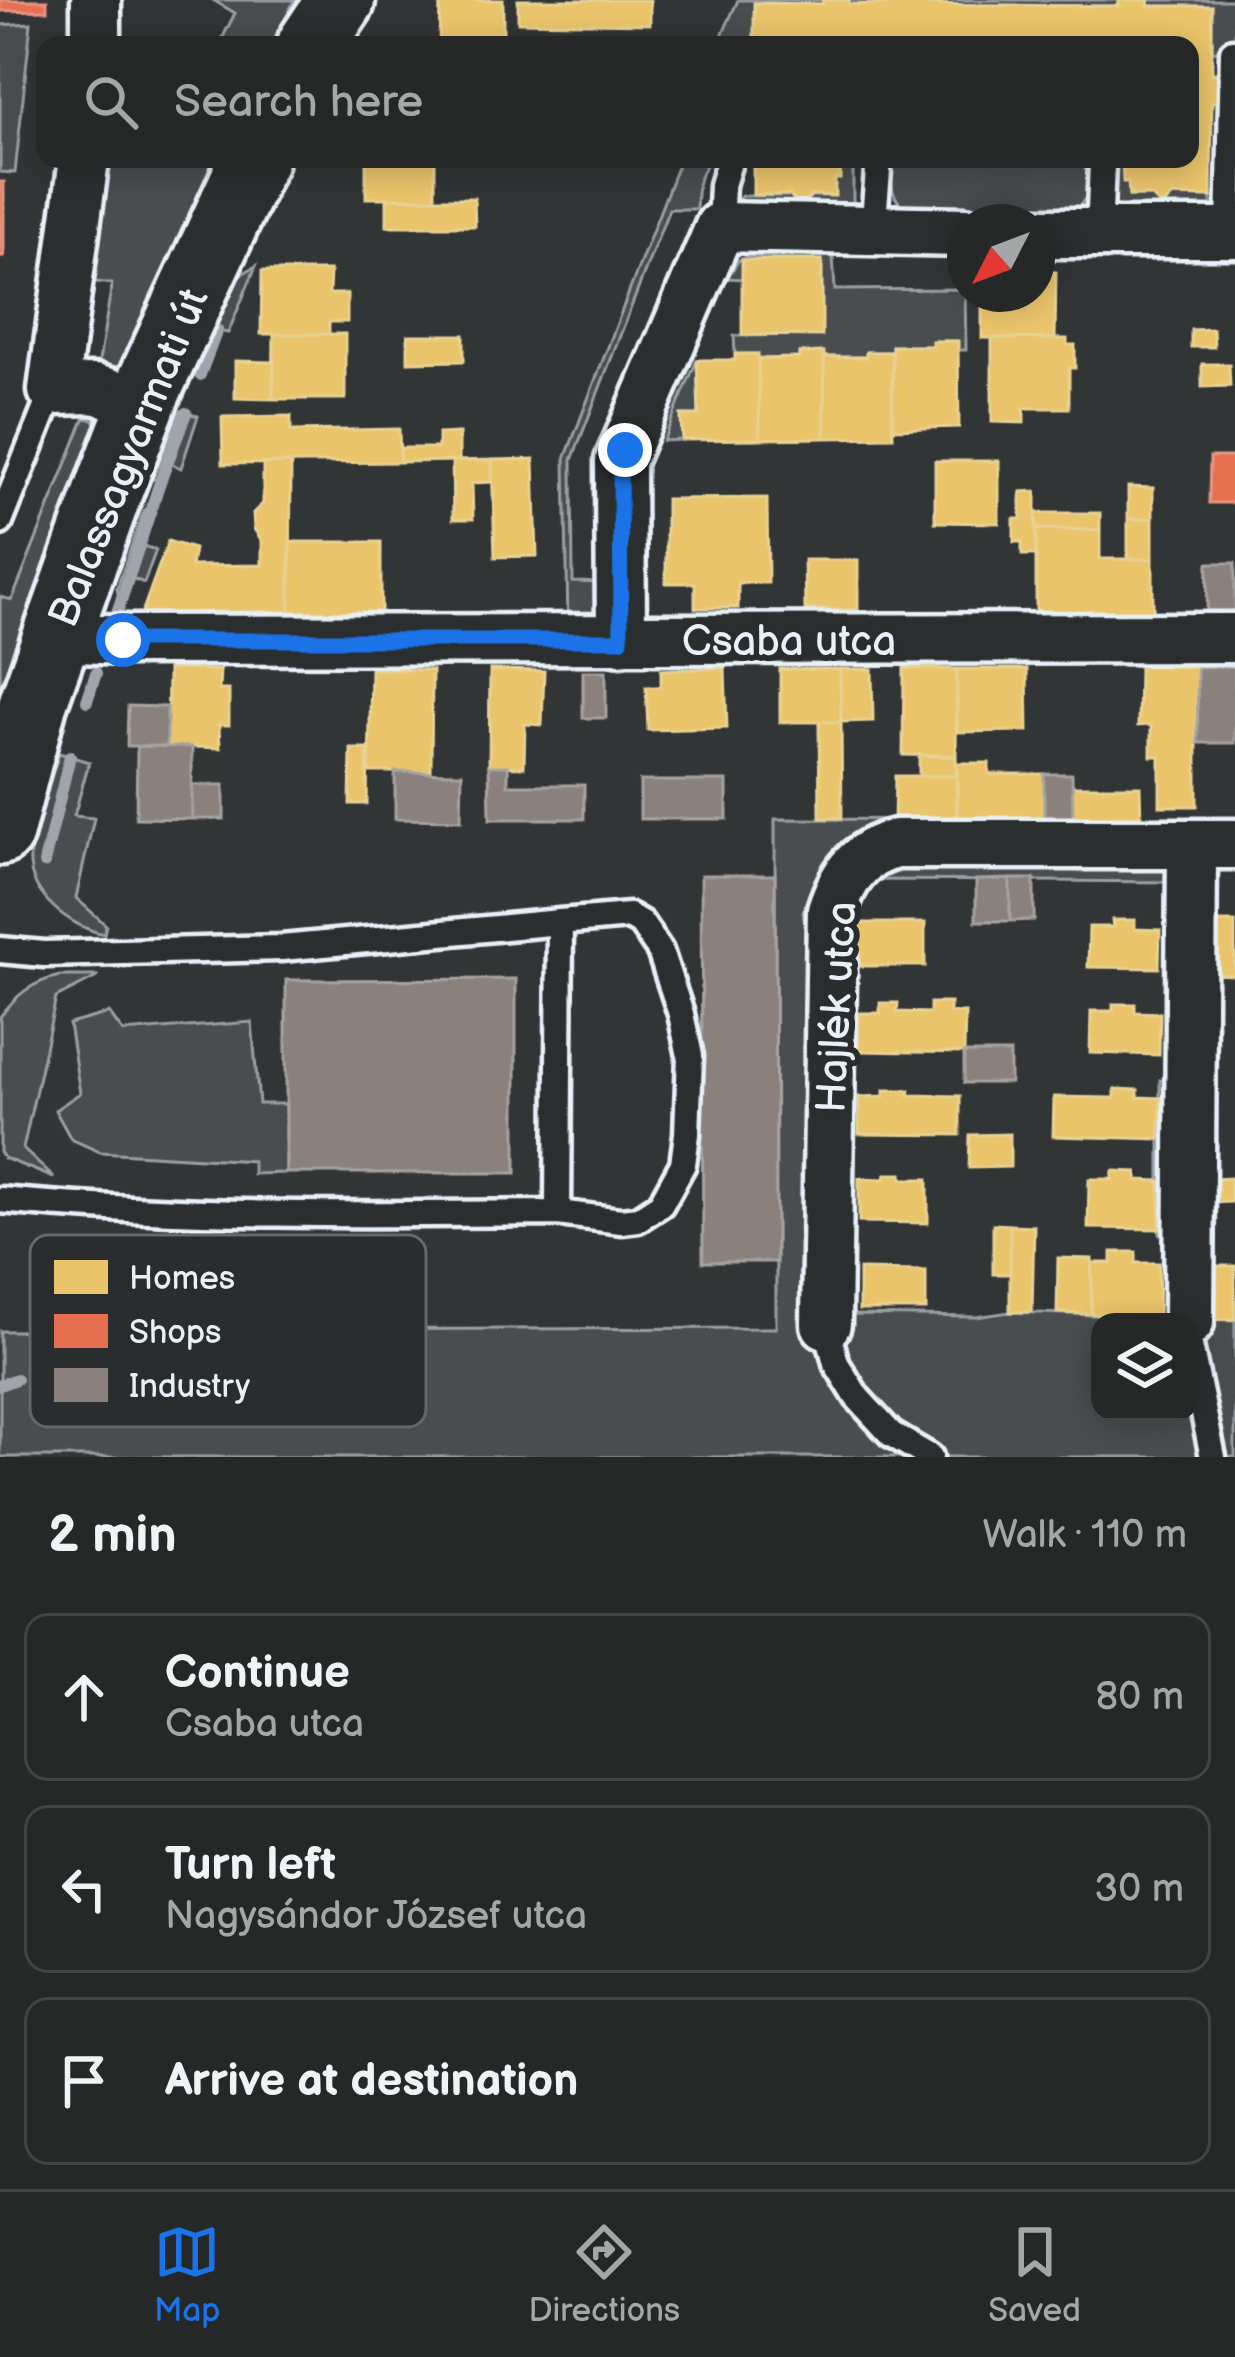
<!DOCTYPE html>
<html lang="en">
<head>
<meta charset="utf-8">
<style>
  :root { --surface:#262828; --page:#323434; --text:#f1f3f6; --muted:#a4a6a8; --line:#424445; --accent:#1a73e8 }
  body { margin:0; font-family:"Balsamiq Sans",sans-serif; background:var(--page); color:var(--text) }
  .controls { position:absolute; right:36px; bottom:36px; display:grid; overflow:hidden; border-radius:24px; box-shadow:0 6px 30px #0003 }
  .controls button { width:108px; height:108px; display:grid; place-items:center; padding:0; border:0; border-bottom:3px solid var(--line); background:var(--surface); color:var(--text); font:60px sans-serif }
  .compass { position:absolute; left:947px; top:204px; width:108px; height:108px; border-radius:50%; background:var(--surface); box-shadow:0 6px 30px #0003; rotate:228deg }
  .stop { position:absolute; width:36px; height:36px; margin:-27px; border:9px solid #1a73e8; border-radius:50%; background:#fff }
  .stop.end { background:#1a73e8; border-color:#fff; box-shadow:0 3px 12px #0008 }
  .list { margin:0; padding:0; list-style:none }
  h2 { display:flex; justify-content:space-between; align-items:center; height:156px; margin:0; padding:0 48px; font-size:51px }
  h2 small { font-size:39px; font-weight:400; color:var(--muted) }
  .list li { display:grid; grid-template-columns:78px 1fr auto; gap:36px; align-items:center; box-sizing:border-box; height:168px; margin:0 24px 24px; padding:0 24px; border:3px solid var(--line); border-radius:24px }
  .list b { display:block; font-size:45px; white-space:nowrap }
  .list p { margin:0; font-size:39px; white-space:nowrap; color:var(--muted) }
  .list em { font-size:39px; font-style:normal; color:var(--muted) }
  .icon { flex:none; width:66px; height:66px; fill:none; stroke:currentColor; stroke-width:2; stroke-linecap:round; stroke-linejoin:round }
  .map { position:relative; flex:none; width:1235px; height:1457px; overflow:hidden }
  .search { position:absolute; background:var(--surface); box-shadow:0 6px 30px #0003; left:36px; right:36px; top:36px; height:132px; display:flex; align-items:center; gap:30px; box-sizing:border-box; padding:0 42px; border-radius:24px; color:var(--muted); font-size:45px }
  .sheet { height:732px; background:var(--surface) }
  nav { display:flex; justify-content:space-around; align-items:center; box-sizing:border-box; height:168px; border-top:3px solid var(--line); background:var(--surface); font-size:33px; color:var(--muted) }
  nav a { display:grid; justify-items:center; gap:6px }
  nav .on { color:var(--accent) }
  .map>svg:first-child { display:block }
  .green { fill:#494d4f; stroke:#989fa4; stroke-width:3; fill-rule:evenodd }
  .homes { fill:#e9c46a; stroke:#e9d295; stroke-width:3 }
  .shops { fill:#e76f51; stroke:#e79683; stroke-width:3 }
  .industry { fill:#8a817c; stroke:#a6a3a1; stroke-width:3 }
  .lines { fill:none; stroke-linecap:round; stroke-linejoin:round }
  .stream { stroke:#9fa5aa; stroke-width:12 }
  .service-casing { stroke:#e8f1f8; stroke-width:33 }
  .minor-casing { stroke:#e8f1f8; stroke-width:57 }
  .primary-casing { stroke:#e8f1f8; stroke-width:75 }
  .service { stroke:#2a2d2e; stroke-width:24 }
  .minor { stroke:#2a2d2e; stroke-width:48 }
  .primary { stroke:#2a2d2e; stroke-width:66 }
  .route { stroke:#1a73e8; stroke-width:15 }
  .labels { text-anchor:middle; stroke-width:12; stroke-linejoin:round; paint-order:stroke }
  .street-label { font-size:42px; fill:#e8f1f8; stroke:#2a2d2e }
  .key { fill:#2a2d2e; stroke:#63686b; stroke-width:3 }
  .key-label { font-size:33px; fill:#e8f1f8 }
</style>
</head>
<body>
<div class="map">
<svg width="1235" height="1457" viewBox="0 0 1235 1457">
  <rect width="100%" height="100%" fill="#323536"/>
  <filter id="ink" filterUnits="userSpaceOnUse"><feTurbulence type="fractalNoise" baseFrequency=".00833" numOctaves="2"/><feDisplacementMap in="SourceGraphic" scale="24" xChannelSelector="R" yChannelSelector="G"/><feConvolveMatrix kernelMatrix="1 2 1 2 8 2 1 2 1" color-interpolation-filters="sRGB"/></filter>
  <g filter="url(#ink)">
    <path class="green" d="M213 0H294L274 45H219L235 13Z
      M738 0H823V4L755 3 754 45 721 38Z
      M849 0H1119V6L849 4Z
      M1149 0H1235V52L1212 51V6H1148Z
      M31 23 15 173 0 172V25Z
      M96 159H218L113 377 96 379 112 284 81 280Z
      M680 159H712C697 171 697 191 696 209H669L572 460 573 582 605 583 602 615 568 623 565 459Z
      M834 159H853V203L846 210 736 204 741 196H834Z
      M894 159H1080L1086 170 1090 191 1079 207 1063 215H912C890 198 889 186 894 159Z
      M1114 159H1129V196L1211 197V209H1124L1115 204Z
      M833 256 835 290 965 289 966 350H958L957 341H933L932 346H892V352H867L866 357H824L823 352 799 353V358L758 359 757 354H735L734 336 821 335 822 261 742 279 727 278 739 260 746 257Z
      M256 266 228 333 217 331 200 375 194 366 233 279Z
      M697 360 699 415H681L682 440 663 441Z
      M181 411 198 416 181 468 168 462 159 485 153 478Z
      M85 417 98 422 0 690V597L12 600Z
      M144 510 150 511 139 545 156 550 144 583 129 577 120 605 117 588Z
      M59 753 89 762 74 816 94 818 76 898 106 925 104 934C71 927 27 895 30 856 33 828 50 782 59 753Z
      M775 819 1044 820 837 859 803 911 805 926 814 936 813 1054H805L802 1222 811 1223 812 1327 851 1315 976 1317 1010 1312 1235 1320V1457H0V1331L776 1328ZM1100 1322H1190V1412H1100Z
      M881 861 1172 864 1177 882 873 880 860 892V966L845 967 846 900Z
      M60 976H99L56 998 23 1149 54 1178 4 1158 0 1152V1017C17 994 32 982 60 976Z
      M109 1013 123 1032 252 1022 259 1104H286V1173L253 1174V1161L100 1152 71 1139 55 1110 80 1093 69 1024Z
      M1160 1080 1174 1082 1175 1234H1160Z"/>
    <path class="homes" d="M440 0H503V45H439Z
      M518 0H650V24L518 22Z
      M823 0H849V4L1119 6V0H1149L1148 6H1212V73H1220V102H1212L1211 197 1173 196 1162 207 1151 196H1129L1128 182H1123L1122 159H1190V45H754V3L823 4Z
      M366 159H435V198H366Z
      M753 159H841L840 179H835V196L812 195 800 207 790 195H753Z
      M387 198H474L475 226H387Z
      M742 260H822V336L742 335Z
      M1037 264H1047V271L1056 272 1055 339 982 338V294H1037Z
      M262 271H330L329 294H347V322H329V334H261Z
      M1213 329 1214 347H1191V330Z
      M274 334H345V399H273Z
      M408 335H464V361L408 362Z
      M992 338 1067 339V345H1075V368H1069V408H1024V423L992 422Z
      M932 341H958L959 427 893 429 892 346H932Z
      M824 352 825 438 760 439 758 359 799 358V353Z
      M866 352H892L893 437 825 438 824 357H866Z
      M735 354H758L760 439 682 440 681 415H699L697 360H735Z
      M235 361 274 362 273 399 235 398Z
      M1202 364H1229L1230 386 1202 387Z
      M291 416V431L399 429 400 462 223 464 222 417Z
      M459 433V461L400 462V448H438V434Z
      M534 459 537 556 495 557 492 460Z
      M492 460V482L472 483 473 519H453L452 461Z
      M935 461H999V523L935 522Z
      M291 463 290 611 142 613 168 541 194 549 191 566 262 565V541L254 529 253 513 263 503V464Z
      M1128 487 1153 488V519H1128Z
      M1036 491V555H1022V542H1014V519H1021V492Z
      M767 498 768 583H738V608H695V583H666V499Z
      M1036 513H1100V530L1036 529Z
      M1128 519H1153V559H1128Z
      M1036 529 1100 530V559H1153V611H1036Z
      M290 542H381V612L290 611Z
      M804 560H858V610L805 609Z
      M1139 666 1197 667V806H1160V756H1151V725L1138 726Z
      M725 668 727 728 648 730 646 687H661V670Z
      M904 668 957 669 956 756 903 755Z
      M168 669 220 670 219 690H229V725H219L220 748 167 746Z
      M371 669 432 670 431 772H369Z
      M780 669H840L841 722H780Z
      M840 669H872L873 721 841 722Z
      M957 669H1027L1028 731 957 732Z
      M490 670 544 671 542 725 525 724 524 767 489 766Z
      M819 722H841L842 818H820Z
      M351 749H368L367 804H350Z
      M919 755 956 756 957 776H919Z
      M956 763H989V774H1044V820H957Z
      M895 776H957V820H894Z
      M1072 786H1140L1141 819 1073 820Z
      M1112 920H1135V929L1160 930 1159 968 1088 967 1089 927H1113Z
      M1213 922H1235V975L1212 974Z
      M859 923H925V966H860Z
      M880 1003H898L897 1012 930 1013V1003H950V1013H965L964 1053 859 1051V1013H880Z
      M1113 1004H1135V1012L1160 1013 1159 1055 1090 1053 1091 1011H1113Z
      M1115 1089 1138 1090V1097L1161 1098 1160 1139 1053 1136 1054 1097 1115 1098Z
      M884 1090H910L909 1095 960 1096V1135L859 1134V1097L884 1096Z
      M1010 1134V1167L969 1168 970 1135Z
      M1113 1171 1137 1172V1180L1160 1181V1229L1088 1228 1089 1179H1112Z
      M886 1174H902V1179H928V1223L859 1222V1178L885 1179Z
      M1231 1178V1202L1212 1203V1179Z
      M993 1224 1010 1225V1274H993Z
      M1010 1225 1034 1226 1032 1312H1010Z
      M1112 1252H1136V1263H1159L1158 1316 1091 1314 1092 1263H1112Z
      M1058 1258 1092 1259 1091 1314 1057 1313Z
      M1209 1266H1235V1319L1209 1320Z
      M859 1270 926 1271V1310H859Z"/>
    <path class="shops" d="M0 0H47V10L0 11Z
      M0 182H4V256H0Z
      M1210 457H1235V503H1209Z"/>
    <path class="industry" d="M1208 563H1235V611H1207Z
      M1235 666V743H1198L1197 667Z
      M583 671H606V718H583Z
      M128 706 167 707V746H127Z
      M137 746 192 747V819L136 818Z
      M489 766H508V785H584V819H490Z
      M395 772 462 773 461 820 395 819Z
      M1044 774H1072L1073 820H1044Z
      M640 781H727V819H640Z
      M192 785H224V819H192Z
      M701 875H775L776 1262H703Z
      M1010 879V921H976V880Z
      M1010 879H1034V920L1010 921Z
      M516 979V1173H286V980Z
      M964 1053H1010V1083H964Z"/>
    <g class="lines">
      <path class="stream" d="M200 375 217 330
        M113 625 159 485 186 413
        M87 701 96 673
        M44 863 70 756
        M0 1385 16 1379"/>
      <g class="service-casing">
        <path id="service" d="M720 227 722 185 730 159
          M873 231 879 159
          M1229 233 1233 52
          M1099 234 1102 164 1100 159
          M0 522 53 390
          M0 950 44 954 281 948 560 922 558 1213C372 1215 186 1217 0 1200
          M558 1213 621 1221 638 1219 661 1204 683 1164 687 1134 690 1056 681 1014 660 951 641 923 629 916 560 922
          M826 1324 836 1363 857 1397 891 1434 930 1457
          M1190 1346 1213 1457"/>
      </g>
      <g class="minor-casing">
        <path id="minor" d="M96 45V0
          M84 159 53 390 94 389 142 402
          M1037 233H1235
          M55 637 123 640 1235 638
          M621 640 620 461 720 227 965 232
          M1189 1322 1192 845
          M826 1324 832 910C843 876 859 853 896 844H1235"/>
      </g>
      <g class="primary-casing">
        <path id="primary" d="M311 45 341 0
          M0 831 33 703 113 479 147 391 254 159"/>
      </g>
      <use href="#service" class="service"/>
      <use href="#minor" class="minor"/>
      <use href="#primary" class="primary"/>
    </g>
  </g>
  <g class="lines" filter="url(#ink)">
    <path class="route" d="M123 640H621L620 461 625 450"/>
  </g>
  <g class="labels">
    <g class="street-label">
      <text transform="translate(127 457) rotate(-68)" y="15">Balassagyarmati út</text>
      <text x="789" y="655">Csaba utca</text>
      <text transform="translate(835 1007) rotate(-87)" y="15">Hajlék utca</text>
    </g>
  </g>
  <rect x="30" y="1235" width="396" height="192" rx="18" class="key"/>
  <rect x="54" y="1260" width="54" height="34" fill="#e9c46a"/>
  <rect x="54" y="1314" width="54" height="34" fill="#e76f51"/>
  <rect x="54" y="1368" width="54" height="34" fill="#8a817c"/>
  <g class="key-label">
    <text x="129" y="1289">Homes</text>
    <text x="129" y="1343">Shops</text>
    <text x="129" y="1397">Industry</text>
  </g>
</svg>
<div class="controls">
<button><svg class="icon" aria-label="layers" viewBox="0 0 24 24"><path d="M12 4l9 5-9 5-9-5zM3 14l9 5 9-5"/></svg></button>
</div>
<svg class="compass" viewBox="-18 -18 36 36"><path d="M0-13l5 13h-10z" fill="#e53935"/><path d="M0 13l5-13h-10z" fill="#a4a6a8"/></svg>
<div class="stop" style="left:123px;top:640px"></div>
<div class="stop end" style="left:625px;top:450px"></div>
<div class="search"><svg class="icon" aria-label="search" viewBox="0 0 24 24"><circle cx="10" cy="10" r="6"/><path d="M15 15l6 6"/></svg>Search here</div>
</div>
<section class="sheet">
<h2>2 min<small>Walk · 110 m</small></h2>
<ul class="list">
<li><svg class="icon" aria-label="ahead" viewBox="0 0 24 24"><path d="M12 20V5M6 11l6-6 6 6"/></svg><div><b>Continue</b><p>Csaba utca</p></div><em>80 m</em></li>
<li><svg class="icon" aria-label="left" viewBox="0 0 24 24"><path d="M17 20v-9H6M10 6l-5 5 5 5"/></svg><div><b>Turn left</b><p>Nagysándor József utca</p></div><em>30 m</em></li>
<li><svg class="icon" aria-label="arrive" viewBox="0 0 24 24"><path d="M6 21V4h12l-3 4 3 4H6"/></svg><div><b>Arrive at destination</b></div></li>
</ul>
</section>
<nav>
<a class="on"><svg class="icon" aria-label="map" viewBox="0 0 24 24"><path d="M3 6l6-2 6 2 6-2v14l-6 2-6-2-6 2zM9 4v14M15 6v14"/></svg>Map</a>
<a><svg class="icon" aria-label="directions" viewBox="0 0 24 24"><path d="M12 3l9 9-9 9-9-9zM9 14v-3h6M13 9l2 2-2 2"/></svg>Directions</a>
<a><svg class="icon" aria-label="saved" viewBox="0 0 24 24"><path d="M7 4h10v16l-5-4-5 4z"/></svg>Saved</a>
</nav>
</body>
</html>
